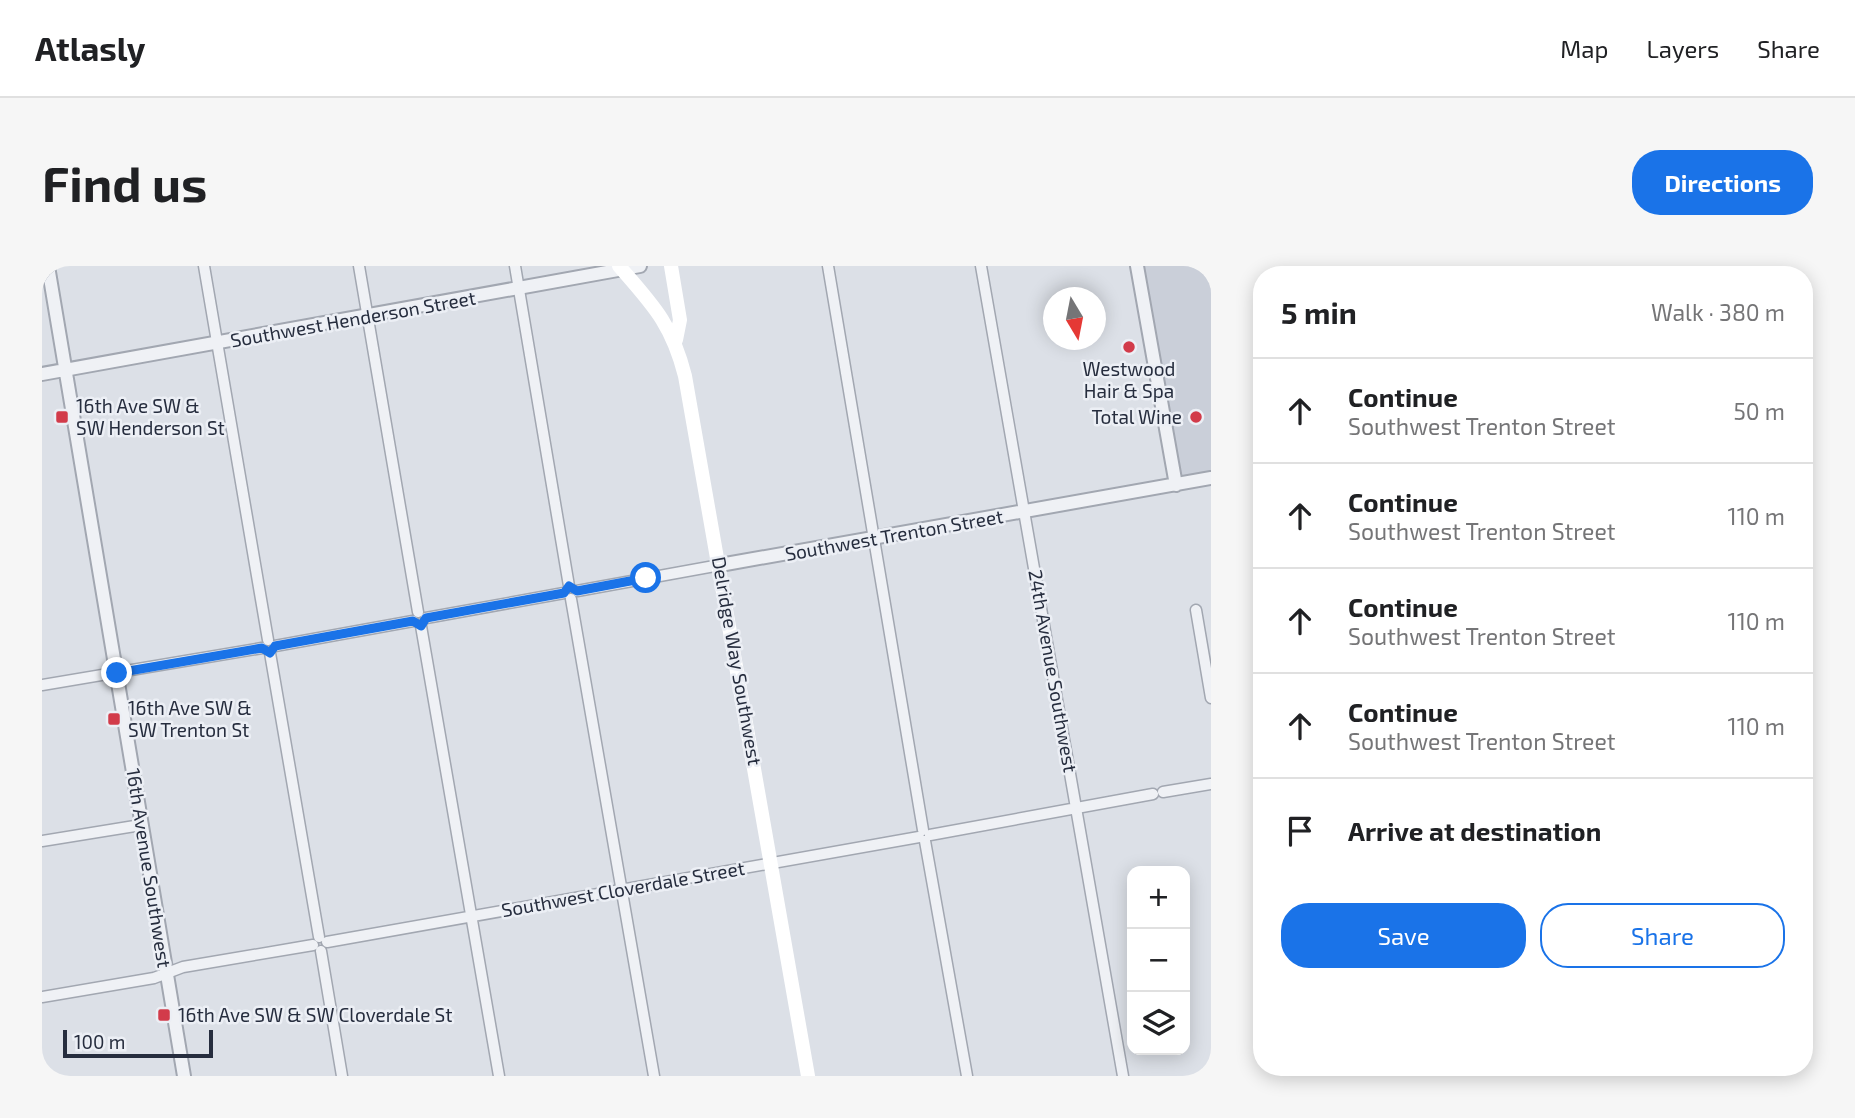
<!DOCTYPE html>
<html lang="en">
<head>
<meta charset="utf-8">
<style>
  :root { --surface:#fff; --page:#f6f6f6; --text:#202124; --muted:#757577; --line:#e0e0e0; --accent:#1a73e8 }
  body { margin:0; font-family:"Exo 2",sans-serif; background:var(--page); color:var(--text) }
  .controls { position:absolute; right:21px; bottom:21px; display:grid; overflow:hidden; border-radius:14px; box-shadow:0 4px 18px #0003 }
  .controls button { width:63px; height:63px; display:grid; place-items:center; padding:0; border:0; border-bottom:2px solid var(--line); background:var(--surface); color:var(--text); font:35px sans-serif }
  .compass { position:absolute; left:1001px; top:21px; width:63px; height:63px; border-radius:50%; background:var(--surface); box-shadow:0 4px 18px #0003; rotate:170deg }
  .scale { position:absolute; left:21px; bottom:18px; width:150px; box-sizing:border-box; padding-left:7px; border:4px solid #262d3e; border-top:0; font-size:19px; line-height:24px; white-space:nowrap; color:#262d3e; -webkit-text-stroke:5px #eceff5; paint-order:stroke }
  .stop { position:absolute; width:21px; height:21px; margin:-16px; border:5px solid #1a73e8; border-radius:50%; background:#fff }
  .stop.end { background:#1a73e8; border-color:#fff; box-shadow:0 2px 7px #0008 }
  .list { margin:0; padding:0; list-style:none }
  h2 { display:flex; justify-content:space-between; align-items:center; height:91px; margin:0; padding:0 28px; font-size:30px }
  h2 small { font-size:23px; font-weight:400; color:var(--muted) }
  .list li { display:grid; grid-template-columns:46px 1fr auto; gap:21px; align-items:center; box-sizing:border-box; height:105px; padding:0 28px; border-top:2px solid var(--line) }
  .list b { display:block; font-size:26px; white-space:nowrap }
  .list p { margin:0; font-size:23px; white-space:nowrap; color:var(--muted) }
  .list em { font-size:23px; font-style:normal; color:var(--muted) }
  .actions { display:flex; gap:14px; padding:21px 28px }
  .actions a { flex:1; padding:16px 0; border:2px solid var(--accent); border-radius:28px; text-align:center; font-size:24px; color:var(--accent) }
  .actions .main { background:var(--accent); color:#fff }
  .icon { flex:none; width:38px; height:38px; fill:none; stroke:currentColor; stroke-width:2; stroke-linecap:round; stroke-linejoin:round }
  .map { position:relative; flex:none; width:1169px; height:810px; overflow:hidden; border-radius:28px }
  header { display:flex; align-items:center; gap:42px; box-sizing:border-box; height:98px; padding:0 35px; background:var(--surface); border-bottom:2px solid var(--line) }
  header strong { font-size:33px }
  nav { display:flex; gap:38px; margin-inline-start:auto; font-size:24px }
  .intro { display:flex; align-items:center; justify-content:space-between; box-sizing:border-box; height:168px; padding:0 42px }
  h1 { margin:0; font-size:49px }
  .button { padding:18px 32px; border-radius:28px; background:var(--accent); color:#fff; font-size:24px; font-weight:700 }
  main { display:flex; gap:42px; padding:0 42px }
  aside { flex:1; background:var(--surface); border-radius:28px; box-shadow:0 4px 18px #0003 }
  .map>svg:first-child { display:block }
  .built { fill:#cacfd9 }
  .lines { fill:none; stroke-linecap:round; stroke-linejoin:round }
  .minor-casing { stroke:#a2a7b1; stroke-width:13 }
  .tertiary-casing { stroke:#a2a7b1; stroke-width:16 }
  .minor { stroke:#eff1f5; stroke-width:10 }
  .tertiary { stroke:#eff1f5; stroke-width:12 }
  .secondary { stroke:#fff; stroke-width:14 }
  .route { stroke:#1a73e8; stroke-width:9 }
  .poi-dot { fill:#d23b4a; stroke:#eceff5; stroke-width:2.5 }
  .labels { text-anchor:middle; stroke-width:5; stroke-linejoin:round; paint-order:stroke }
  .street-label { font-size:19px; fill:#262d3e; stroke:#eceff5 }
  .poi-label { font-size:19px; fill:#262d3e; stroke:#eceff5; text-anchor:start }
</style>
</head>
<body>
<header>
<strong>Atlasly</strong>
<nav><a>Map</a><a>Layers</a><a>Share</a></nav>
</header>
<div class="intro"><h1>Find us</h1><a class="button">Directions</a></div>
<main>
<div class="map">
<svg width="1169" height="810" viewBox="0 0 1169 810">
  <rect width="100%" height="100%" fill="#dce0e7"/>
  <path class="built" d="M1095 0H1169V212L1134 219Z"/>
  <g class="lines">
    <g class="minor-casing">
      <path id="minor" d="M162 0 226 374
        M317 0 376 346
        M473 0 527 320
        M786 0 881 564
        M939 0 1081 810
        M535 325 678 299
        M529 333 612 810
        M1154 344 1169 432
        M384 352 522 327
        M379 360 457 810
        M233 380 371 355
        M228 387 277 671
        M0 419 220 382
        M1121 526 1169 518
        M888 569 1111 528
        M0 575 99 559
        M883 575 925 810
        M285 676 877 571
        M279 685 300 810
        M0 731 112 712 141 701 271 679"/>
    </g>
    <g class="tertiary-casing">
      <path id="tertiary" d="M6 0 142 810
        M1095 0 1134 219
        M0 108 598 0
        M678 299 1169 212"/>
    </g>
    <use href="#minor" class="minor"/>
    <use href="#tertiary" class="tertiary"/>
    <path class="secondary" d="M577 0C611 39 630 58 643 110L766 810
      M629 0 638 54 634 74"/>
  </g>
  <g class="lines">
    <path class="route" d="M75 407 220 382 228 387 233 380 371 355 379 360 384 352 522 327 527 320 535 325 604 312"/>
  </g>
  <g class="poi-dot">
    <circle cx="1087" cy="81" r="7"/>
    <rect x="13" y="144" width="14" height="14" rx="3.5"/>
    <circle cx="1154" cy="151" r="7"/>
    <rect x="65" y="446" width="14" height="14" rx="3.5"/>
    <rect x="115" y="742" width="14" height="14" rx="3.5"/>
  </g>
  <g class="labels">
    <g class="street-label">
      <text transform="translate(311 53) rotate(-10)" y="7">Southwest Henderson Street</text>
      <text transform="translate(852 269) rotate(-10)" y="7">Southwest Trenton Street</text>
      <text transform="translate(695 395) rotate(80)" y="7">Delridge Way Southwest</text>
      <text transform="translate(1011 405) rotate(80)" y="7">24th Avenue Southwest</text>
      <text transform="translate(107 602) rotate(81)" y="7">16th Avenue Southwest</text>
      <text transform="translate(581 623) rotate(-10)" y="7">Southwest Cloverdale Street</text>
    </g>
    <g class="poi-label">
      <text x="1087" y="110" text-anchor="middle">Westwood<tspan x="1087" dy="22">Hair &amp; Spa</tspan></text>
      <text x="34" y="147">16th Ave SW &amp;<tspan x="34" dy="22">SW Henderson St</tspan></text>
      <text x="1140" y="158" text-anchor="end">Total Wine</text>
      <text x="86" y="449">16th Ave SW &amp;<tspan x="86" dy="22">SW Trenton St</tspan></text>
      <text x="136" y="756">16th Ave SW &amp; SW Cloverdale St</text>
    </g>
  </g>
</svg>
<div class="controls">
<button>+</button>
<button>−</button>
<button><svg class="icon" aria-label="layers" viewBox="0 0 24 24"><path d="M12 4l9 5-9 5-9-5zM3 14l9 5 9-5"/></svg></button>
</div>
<svg class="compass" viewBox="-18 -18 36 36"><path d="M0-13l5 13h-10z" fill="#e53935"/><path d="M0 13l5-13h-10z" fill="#757577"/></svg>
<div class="scale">100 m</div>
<div class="stop" style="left:604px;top:312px"></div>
<div class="stop end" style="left:75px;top:407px"></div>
</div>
<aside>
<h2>5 min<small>Walk · 380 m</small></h2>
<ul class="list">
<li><svg class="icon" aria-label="ahead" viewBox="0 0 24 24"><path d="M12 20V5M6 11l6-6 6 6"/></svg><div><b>Continue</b><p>Southwest Trenton Street</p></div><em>50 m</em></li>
<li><svg class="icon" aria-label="ahead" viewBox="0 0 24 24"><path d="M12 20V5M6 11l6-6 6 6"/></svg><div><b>Continue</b><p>Southwest Trenton Street</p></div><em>110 m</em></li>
<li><svg class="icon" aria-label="ahead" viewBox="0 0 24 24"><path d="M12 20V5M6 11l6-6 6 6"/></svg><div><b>Continue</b><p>Southwest Trenton Street</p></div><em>110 m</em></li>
<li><svg class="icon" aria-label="ahead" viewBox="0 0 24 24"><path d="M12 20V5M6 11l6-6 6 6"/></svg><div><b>Continue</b><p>Southwest Trenton Street</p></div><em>110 m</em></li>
<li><svg class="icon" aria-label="arrive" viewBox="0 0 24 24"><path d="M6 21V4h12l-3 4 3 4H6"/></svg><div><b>Arrive at destination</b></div></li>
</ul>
<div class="actions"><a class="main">Save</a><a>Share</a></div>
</aside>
</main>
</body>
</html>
